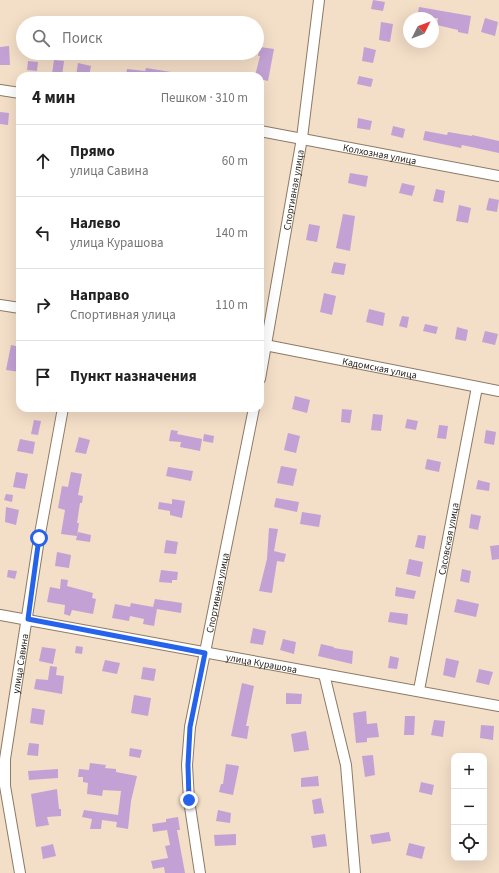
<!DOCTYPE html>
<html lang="ru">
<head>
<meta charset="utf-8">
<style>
  :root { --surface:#fff; --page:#f6f6f6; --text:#222; --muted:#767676; --line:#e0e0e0 }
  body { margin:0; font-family:"Source Sans 3",sans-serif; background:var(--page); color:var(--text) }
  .controls { position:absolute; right:12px; bottom:12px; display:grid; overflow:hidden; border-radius:8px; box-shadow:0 4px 16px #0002 }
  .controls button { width:36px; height:36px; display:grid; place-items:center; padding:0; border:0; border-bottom:1px solid var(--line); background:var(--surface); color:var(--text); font:20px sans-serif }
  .compass { position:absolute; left:403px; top:12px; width:36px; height:36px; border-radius:50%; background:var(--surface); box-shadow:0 4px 16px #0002; rotate:48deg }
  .stop { position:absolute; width:12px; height:12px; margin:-9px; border:3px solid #2563eb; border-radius:50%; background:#fff }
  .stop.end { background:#2563eb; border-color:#fff; box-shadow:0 1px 4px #0008 }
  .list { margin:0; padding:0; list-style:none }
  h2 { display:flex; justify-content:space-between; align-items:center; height:52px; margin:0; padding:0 16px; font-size:17px }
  h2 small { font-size:13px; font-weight:400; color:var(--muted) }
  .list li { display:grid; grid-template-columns:26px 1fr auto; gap:12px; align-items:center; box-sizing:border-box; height:72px; padding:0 16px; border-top:1px solid var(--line) }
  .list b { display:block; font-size:15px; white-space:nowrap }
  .list p { margin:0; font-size:13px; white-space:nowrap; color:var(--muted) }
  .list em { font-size:13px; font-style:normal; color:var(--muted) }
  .icon { flex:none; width:22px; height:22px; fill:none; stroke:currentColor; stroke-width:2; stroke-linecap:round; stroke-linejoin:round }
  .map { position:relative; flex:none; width:499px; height:873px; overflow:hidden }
  .search { position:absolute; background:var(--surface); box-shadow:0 4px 16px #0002; left:16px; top:16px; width:248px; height:44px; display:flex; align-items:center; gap:10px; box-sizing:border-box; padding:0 14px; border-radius:22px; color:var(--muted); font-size:15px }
  .panel { position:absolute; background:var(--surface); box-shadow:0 4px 16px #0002; left:16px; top:72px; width:248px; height:340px; border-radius:12px }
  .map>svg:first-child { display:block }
  .building { fill:#c3a1d4 }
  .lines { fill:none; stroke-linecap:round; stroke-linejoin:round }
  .minor-casing { stroke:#8d7a65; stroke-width:12 }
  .minor { stroke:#fff; stroke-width:10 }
  .route { stroke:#2563eb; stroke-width:5 }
  .labels { text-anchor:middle; stroke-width:3.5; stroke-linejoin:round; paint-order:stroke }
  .street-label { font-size:10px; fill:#251e15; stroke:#f3dec7 }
</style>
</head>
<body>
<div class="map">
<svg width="499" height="873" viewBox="0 0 499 873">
  <rect width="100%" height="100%" fill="#f3dec7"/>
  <path class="building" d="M373 0 385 2 383 11 371 9Z
    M419 7 471 16 468 34 458 32V30L437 25 438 18H417Z
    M485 18 498 22 495 36 481 32Z
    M381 22 393 24 390 42 379 40Z
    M9 46 10 65H0V47Z
    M260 47 274 49 268 81 260 79V76H255L260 56H258Z
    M364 47 376 50 373 63 362 61Z
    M54 60 64 61 62 76 52 74Z
    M28 61 38 62 37 71 27 70Z
    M78 63 91 66 89 76H76Z
    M146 68 171 72 170 76H126L127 69 145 71Z
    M359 76 373 79 371 87 357 84Z
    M0 112 9 113 8 125 0 124Z
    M358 118 372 121 370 130 357 128Z
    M393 126 405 129 403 138 391 135Z
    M425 131 447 135 448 132 472 136V135L499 141V153L462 145 461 148 423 140Z
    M350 173 368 176 366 187 348 183Z
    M402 183 415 186 412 196 399 193Z
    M436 189 445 191 443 203 433 201Z
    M489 198 499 200 497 212 486 210Z
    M459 205 471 208 468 223 456 221Z
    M343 214 355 216 350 251 336 248Z
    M309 224 320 226 317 242 306 240Z
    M334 262 346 264 344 275 331 273Z
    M324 293 336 296 332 315 320 312Z
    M369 309 385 313 383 326 366 322Z
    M402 316 409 317 407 328 399 326Z
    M425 324 438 327 436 334 423 331Z
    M457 327 468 330 466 341 455 339Z
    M485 331 498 334 495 345 482 342Z
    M11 345 20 347V372L6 370Z
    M295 396 310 400 307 413 292 409Z
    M342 409 352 410 350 423 341 422Z
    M373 414 383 415 381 431 371 430Z
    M407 419 418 421 416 430 405 428Z
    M34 420 41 421 38 435 31 434Z
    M439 425 448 426 446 439 437 438Z
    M171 430 178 431 177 434 202 439 200 451 180 447 181 442 169 441Z
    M486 430 496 432 494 445 484 443Z
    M288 433 300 436 296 453 284 450Z
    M204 434 214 436 213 443 203 441Z
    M79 437 90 440 86 454 75 452Z
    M20 439 35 442 33 454 17 451Z
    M427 459 441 462 439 472 425 469Z
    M281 466 297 469 293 486 277 483Z
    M168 467 193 471 191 481 166 476Z
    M16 472 28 474 25 489 13 487Z
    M71 472 82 474 78 495 83 496 82 503H80L77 523H79L77 536 61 534 65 510 58 508 62 486 68 487Z
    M478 480 490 483 489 491 476 489Z
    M6 494 13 495 12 502 4 500Z
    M276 498 299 502 297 512 274 507Z
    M172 499 185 501 182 518 170 515V511L158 509 159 502 172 504Z
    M6 507 19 510 16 525 5 522Z
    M302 512 321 515 319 527 300 524Z
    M471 514 481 516 478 530 469 528Z
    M269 528 278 529 274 551 286 554 284 562 277 561 272 593 259 591 267 559Z
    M78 532 91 535 90 542 76 540Z
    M418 535 426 536 424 549 415 547Z
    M166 540 178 542 176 554 164 553Z
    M499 545V559L492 560 490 546Z
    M57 552 71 555 69 568 55 566Z
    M409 559 423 562 420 577 406 574Z
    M462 569 471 571 469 583 460 581Z
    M8 570 17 571 15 579 7 577Z
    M161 570 178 572 177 580H172V583L159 582Z
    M61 579 68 580 67 586 93 593 92 598 96 599 93 614 72 610 70 616 64 614 65 605 47 602 50 587 60 589Z
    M396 587 416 591 414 599 395 596Z
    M155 599 182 603 181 613 157 609 154 626 143 624 144 619 130 616 129 621 112 618 115 604 130 607 131 603 153 607Z
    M457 599 479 604 476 617 454 612Z
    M390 612 408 614 407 625 388 622Z
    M253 628 266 631 263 645 250 643Z
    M283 639 296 642 294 654 280 650Z
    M321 644 334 647V648L353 651 352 664 318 656Z
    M76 646 83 647 82 654 75 653Z
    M42 647 56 649 53 664 39 661Z
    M390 656 399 658 397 669 388 668Z
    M446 658 459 661 455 678 443 675Z
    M105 660 120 663 117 674 102 671Z
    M50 666 57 667 56 675 64 676 62 694 34 689 36 679 48 680Z
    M143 667 156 669 154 681 141 679Z
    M479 669 493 672 489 685 476 682Z
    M242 683 254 686 246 726H249L247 739 231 736Z
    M286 693 302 694 301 704H286Z
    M134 695 151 698 148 716 131 713Z
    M32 708 45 710 43 725 30 723Z
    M366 711 367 724 377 723 379 737 367 738V742L356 743 353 713Z
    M405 716H415L414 735H404Z
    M434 720 445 721 443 737 431 735Z
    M481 725 494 726 493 740 480 738Z
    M306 731 309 750 294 752 291 734Z
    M29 743 39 744 38 756 27 755Z
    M130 748 142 750 140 758 129 756Z
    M373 755 375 775 365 777 362 756Z
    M90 763 106 765 105 768 116 769V772L137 776 131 801 128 829 116 827 117 822 102 820 101 829H90L92 819 82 817 84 810 118 815 121 791 103 790 102 796 87 794 88 783 83 782V777H78L79 769 89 770Z
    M226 764 239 766 233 795 219 792 221 784H223Z
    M58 769V778L29 780 28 771Z
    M318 776 319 786 301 787V778Z
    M421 782 434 785 432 795 419 792Z
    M57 789 59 809H61V816L47 817 49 825 36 827 31 794Z
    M321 798 324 813 314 814 312 800Z
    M218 810 231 813 230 823 216 821Z
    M178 817 180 830H177L185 873H165L164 867 153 869 151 861 168 858 165 846 170 845 167 830 153 832 152 824 166 822V819Z
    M389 832 391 841 372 844 370 835Z
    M236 834V845L215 846 214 835Z
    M325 834 327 846 313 848 311 836Z
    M409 843 425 847 422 859 406 855Z
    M53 844 56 856 43 859 41 847Z"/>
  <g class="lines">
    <g class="minor-casing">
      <g id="minor">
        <path d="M0 90 20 93"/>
        <path id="s1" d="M260 131 499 176"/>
        <path d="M0 305 20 308"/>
        <path id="s2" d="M260 344 499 391"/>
        <path id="s3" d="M260 379 302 138 319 0"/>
        <path id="s4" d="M0 615 499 706"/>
        <path d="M324 674 346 765 355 873"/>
        <path id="s5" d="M419 690 477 387"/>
        <path id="s6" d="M20 873 5 786V759L39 539 63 408"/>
        <path id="s7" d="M200 873 189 800 187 765 190 727 254 408"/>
      </g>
    </g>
    <use href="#minor" class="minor"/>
  </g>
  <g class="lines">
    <path class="route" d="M39 538 28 619 205 653 190 727 188 765 189 800"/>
  </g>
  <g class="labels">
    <g class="street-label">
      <text dy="4" stroke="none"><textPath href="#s1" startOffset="122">Колхозная улица</textPath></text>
      <text dy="4" stroke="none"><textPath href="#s3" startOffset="192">Спортивная улица</textPath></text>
      <text dy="4" stroke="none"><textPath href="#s2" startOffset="122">Кадомская улица</textPath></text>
      <text dy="4" stroke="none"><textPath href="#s5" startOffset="154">Сасовская улица</textPath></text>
      <text dy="4" stroke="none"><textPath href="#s7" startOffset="284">Спортивная улица</textPath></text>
      <text dy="4" stroke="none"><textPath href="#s4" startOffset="266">улица Курашова</textPath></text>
      <text dy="4" stroke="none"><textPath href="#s6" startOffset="212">улица Савина</textPath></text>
    </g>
  </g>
</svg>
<div class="controls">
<button>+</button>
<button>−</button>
<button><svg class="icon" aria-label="locate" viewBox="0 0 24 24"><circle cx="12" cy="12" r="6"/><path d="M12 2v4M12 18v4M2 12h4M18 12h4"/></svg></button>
</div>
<svg class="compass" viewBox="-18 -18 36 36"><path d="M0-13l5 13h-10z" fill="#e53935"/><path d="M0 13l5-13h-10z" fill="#767676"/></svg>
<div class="stop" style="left:39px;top:538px"></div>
<div class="stop end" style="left:189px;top:800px"></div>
<div class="search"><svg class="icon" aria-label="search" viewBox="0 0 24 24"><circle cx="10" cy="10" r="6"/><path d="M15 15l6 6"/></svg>Поиск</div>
<section class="panel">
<h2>4 мин<small>Пешком · 310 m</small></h2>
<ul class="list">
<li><svg class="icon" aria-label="ahead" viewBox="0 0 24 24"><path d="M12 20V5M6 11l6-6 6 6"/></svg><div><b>Прямо</b><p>улица Савина</p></div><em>60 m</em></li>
<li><svg class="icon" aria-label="left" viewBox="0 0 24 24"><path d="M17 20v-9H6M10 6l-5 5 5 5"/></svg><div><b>Налево</b><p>улица Курашова</p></div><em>140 m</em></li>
<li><svg class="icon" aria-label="right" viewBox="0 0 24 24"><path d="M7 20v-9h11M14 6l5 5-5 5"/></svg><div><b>Направо</b><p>Спортивная улица</p></div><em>110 m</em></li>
<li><svg class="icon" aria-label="arrive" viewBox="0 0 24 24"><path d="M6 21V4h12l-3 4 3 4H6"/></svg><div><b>Пункт назначения</b></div></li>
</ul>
</section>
</div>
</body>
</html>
